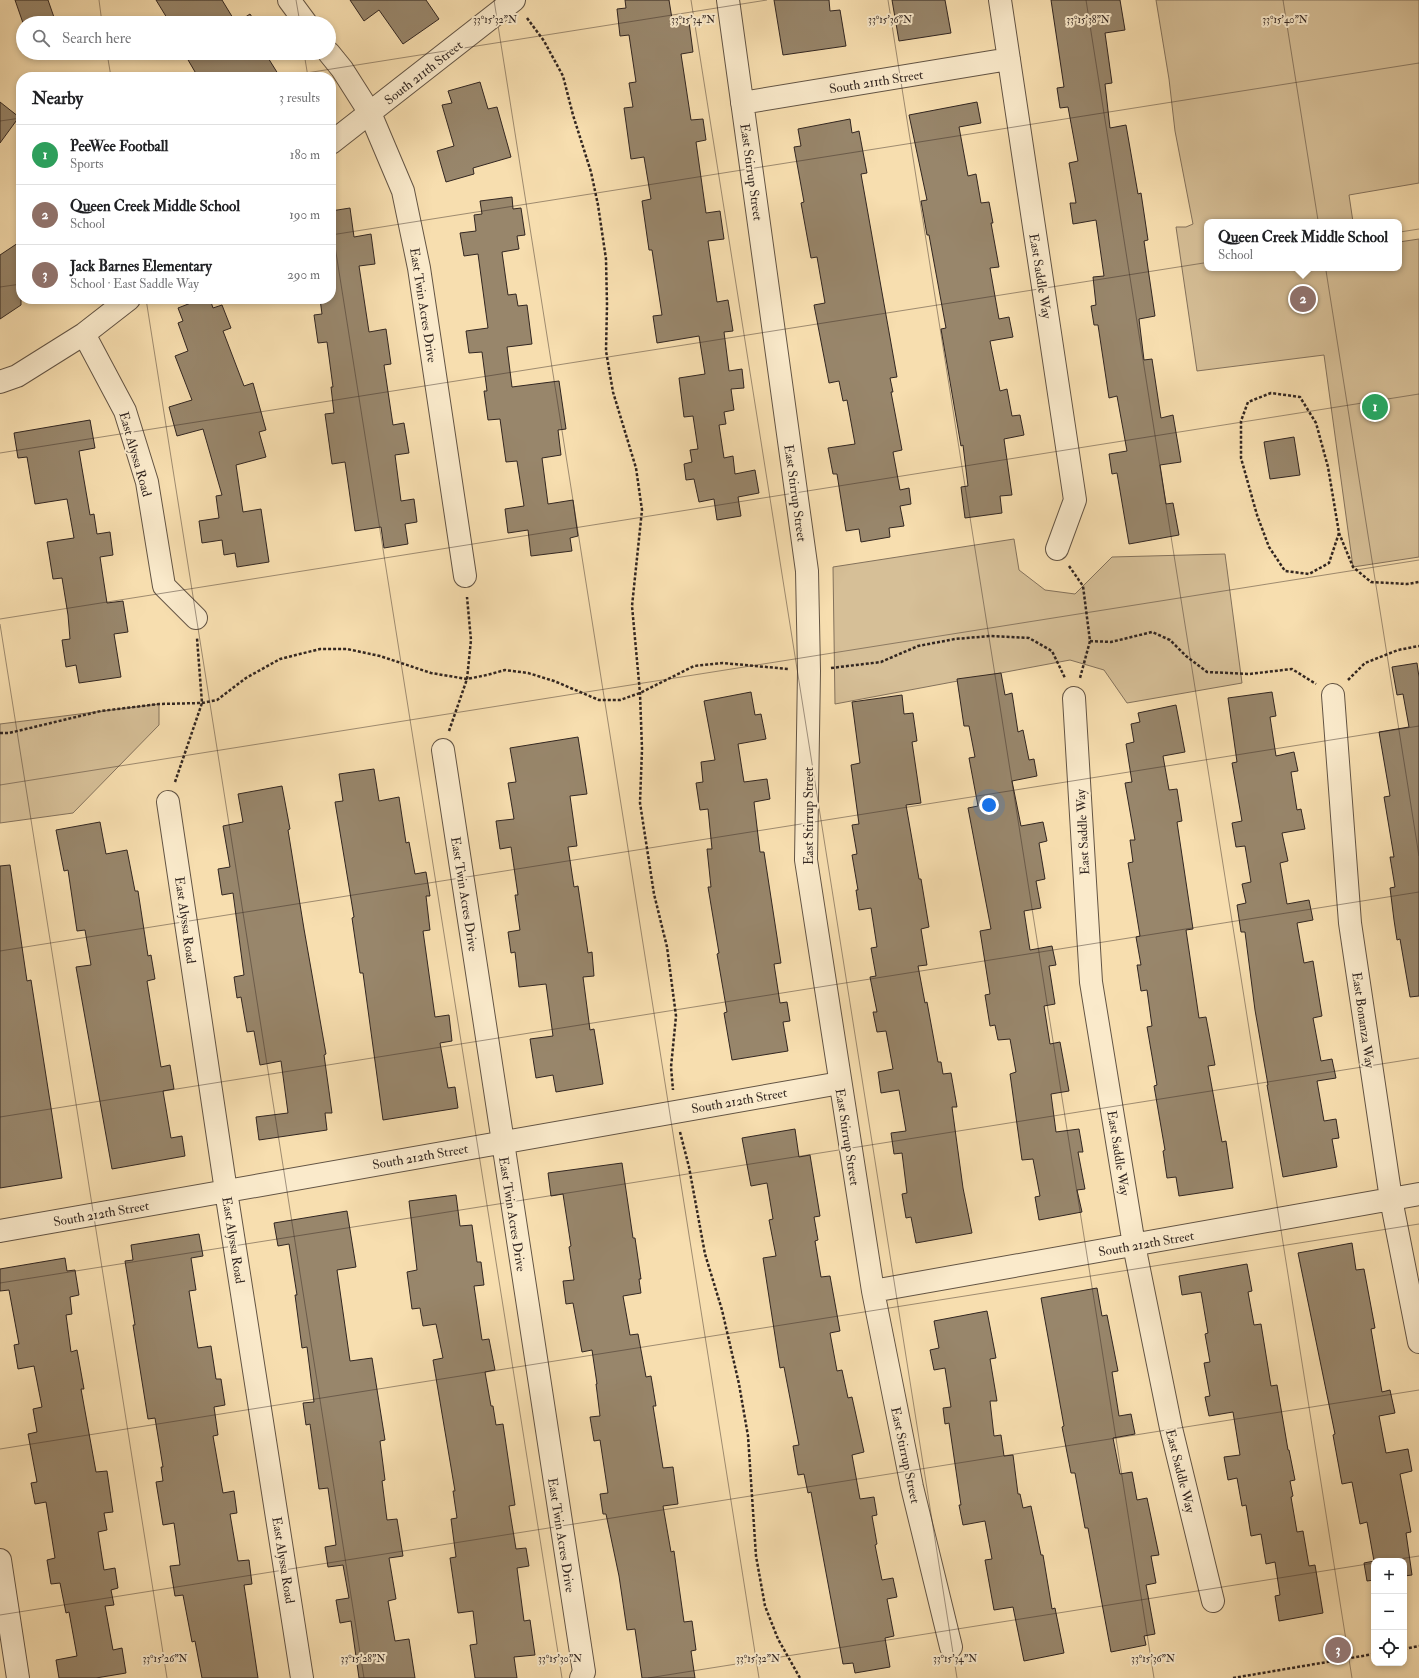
<!DOCTYPE html>
<html lang="en">
<head>
<meta charset="utf-8">
<style>
  :root { --surface:#fff; --page:#f6f6f6; --text:#202124; --muted:#757577; --line:#e0e0e0; --accent:#db2777 }
  body { margin:0; font-family:"IM FELL Double Pica",serif; background:var(--page); color:var(--text) }
  .controls { position:absolute; right:12px; bottom:12px; display:grid; overflow:hidden; border-radius:8px; box-shadow:0 2px 6px #0003 }
  .controls button { width:36px; height:36px; display:grid; place-items:center; padding:0; border:0; border-bottom:1px solid var(--line); background:var(--surface); color:var(--text); font:20px sans-serif }
  .you { position:absolute; left:989px; top:805px; width:14px; height:14px; margin:-10px; border:3px solid #fff; border-radius:50%; background:#1a73e8; box-shadow:0 0 0 6px #1a73e833 }
  .badge { display:grid; place-items:center; width:26px; height:26px; border-radius:50%; background:var(--accent); color:#fff; font-size:13px; font-weight:700 }
  .pin { position:absolute; translate:-50% -50%; border:2px solid #fff; box-shadow:0 1px 4px #0006 }
  .popup { position:absolute; left:1204px; top:219px; width:198px; height:52px; box-sizing:border-box; display:grid; place-content:center; border-radius:8px; background:var(--surface); filter:drop-shadow(0 1px 3px #0005); font-size:13px; white-space:nowrap; color:var(--muted) }
  .popup b { font-size:15px; color:var(--text) }
  .popup::after { content:''; position:absolute; left:50%; top:100%; margin-left:-8px; border:8px solid transparent; border-top-color:var(--surface) }
  .list { margin:0; padding:0; list-style:none }
  h2 { display:flex; justify-content:space-between; align-items:center; height:52px; margin:0; padding:0 16px; font-size:17px }
  h2 small { font-size:13px; font-weight:400; color:var(--muted) }
  .list li { display:grid; grid-template-columns:26px 1fr auto; gap:12px; align-items:center; box-sizing:border-box; height:60px; padding:0 16px; border-top:1px solid var(--line) }
  .list b { display:block; font-size:15px; white-space:nowrap }
  .list p { margin:0; font-size:13px; white-space:nowrap; color:var(--muted) }
  .list em { font-size:13px; font-style:normal; color:var(--muted) }
  .icon { flex:none; width:22px; height:22px; fill:none; stroke:currentColor; stroke-width:2; stroke-linecap:round; stroke-linejoin:round }
  .map { position:relative; flex:none; width:1419px; height:1678px; overflow:hidden }
  .search { position:absolute; background:var(--surface); box-shadow:0 2px 6px #0003; left:16px; top:16px; width:320px; height:44px; display:flex; align-items:center; gap:10px; box-sizing:border-box; padding:0 14px; border-radius:22px; color:var(--muted); font-size:15px }
  .panel { position:absolute; background:var(--surface); box-shadow:0 2px 6px #0003; left:16px; top:72px; width:320px; height:232px; border-radius:16px }
  .map>svg:first-child { display:block }
  .green { fill:#d6bf97; stroke:#84725c }
  .building { fill:#98866b; stroke:#322621 }
  .lines { fill:none; stroke-linecap:round; stroke-linejoin:round }
  .minor-casing { stroke:#635444; stroke-width:24 }
  .path { stroke:#322621; stroke-width:2.5; stroke-dasharray:3 2; stroke-linecap:butt }
  .minor { stroke:#faeacb; stroke-width:22 }
  .ticks { fill:none; stroke:#322621; stroke-width:1; stroke-opacity:0.45 }
  .labels { text-anchor:middle; stroke-width:4; stroke-linejoin:round; paint-order:stroke }
  .street-label { font-size:13px; fill:#322621; stroke:#faeacb }
  .ticks-label { font-size:10px; text-anchor:middle; fill:#322621; stroke:#faeacb; stroke-width:4; stroke-linejoin:round; paint-order:stroke }
</style>
</head>
<body>
<div class="map">
<svg width="1419" height="1678" viewBox="0 0 1419 1678">
  <rect width="100%" height="100%" fill="#f7deaf"/>
  <filter id="stains"><feTurbulence type="fractalNoise" baseFrequency=".005" numOctaves="4"/><feColorMatrix values="0 0 0 0 .2 0 0 0 0 .09 0 0 0 0 .02 0 0 0 .5 -.17"/></filter>
  <radialGradient id="worn" r=".72"><stop offset=".6" stop-color="#630" stop-opacity="0"/><stop offset="1" stop-color="#630" stop-opacity=".3"/></radialGradient>
  <path class="green" d="M1156 0H1419V183L1349 195 1353 222H1207V268H1399V242L1419 239V557L1353 567 1324 355 1197 371 1176 227H1186L1193 224 1175 131 1169 79Z
    M1014 539 1019 570 1045 590 1075 594 1112 557 1225 554 1242 683 1127 703 1104 670 1070 660 835 704 833 567Z
    M159 704V725L73 813 0 823V724Z"/>
  <path class="building" d="M15 0H48L56 23H23Z
    M156 0H222L236 23 250 14 256 23H170Z
    M350 0H426L439 19 403 44 379 10 364 21Z
    M625 0H669L673 25 689 22 693 52 681 54 691 120 703 119 706 140 696 142 706 213 720 211 724 239 708 241 717 302 728 300 733 331 724 332 729 371 742 369 744 388 731 389 734 410 724 412 726 424 719 425 724 458 733 456 735 474 755 470 759 493 738 497 741 516 717 520 714 499 699 502 694 479 686 480 684 464 692 462 690 450 698 449 693 416 684 417 679 378 705 374 699 336 657 343 653 316 662 315 652 250H649L642 201 651 199 644 157 631 159 624 108 633 107 629 83 636 82 629 35 620 36 617 9 626 8Z
    M774 0H829L830 11 840 10 846 46 783 55Z
    M892 0H945L951 33 899 41Z
    M1051 0H1120L1125 30 1105 33 1112 83 1105 84 1110 128 1126 125 1138 194 1141 193 1148 240 1144 241 1155 316 1139 319 1144 360 1152 359 1161 418 1173 415 1181 462 1160 465 1166 504 1173 503 1179 535 1129 544 1117 473 1112 474 1109 454 1127 451 1117 396 1109 398 1098 325H1094L1091 306 1096 305 1093 277 1104 276 1096 220 1073 224 1070 203H1076L1069 163 1078 161 1068 107 1060 108 1057 88 1064 87Z
    M184 53H265L280 77H198Z
    M480 82 488 109 497 107 511 157 473 168 474 174 446 182 437 151 454 146 442 105 452 103 448 91Z
    M0 102 19 117 0 143Z
    M977 102 981 123 959 127 968 176 976 174 981 203 989 202 993 223H991L999 267 990 268 999 319 1009 317 1013 337 990 341 1000 391 1007 389 1012 416 1020 415 1024 435 1004 439 1012 495 1000 496 1002 513 965 518 961 487 968 486 963 445 961 446 941 329 946 328 929 235H927L921 201 927 200 909 115Z
    M850 119 852 133 859 131 867 173 861 174 897 377 890 378 893 392H891L902 450 893 452 900 490 909 488 911 504 900 506 904 526 889 528 890 537 861 542 859 529 846 531 837 474H833L828 448 855 444 847 400 843 401 839 381 829 383 814 305 825 303 817 257 811 258 801 203 804 202 794 147 801 146 798 129Z
    M512 197 513 209 521 208 525 235 517 236 519 249 502 252 508 295 516 294 518 306 527 305 532 344 507 347 512 387 559 381 566 429 558 430 561 455 542 458 548 504 573 500 578 536 570 538 572 551 531 556 528 530 508 533 505 509 524 506 517 461 506 462 500 419 488 420 484 391H487L482 352 469 353 466 331 488 328 478 254 464 256 460 233 476 231 474 215 482 214 480 201Z
    M350 208 354 237 371 234 375 264 359 266 369 332 386 329 391 364 384 365 393 425 404 423 409 453 395 455 401 501 414 499 417 522 405 524 408 544 384 548 381 527 355 531 345 462 332 464 325 414 334 413 331 387H333L327 342 318 343 314 315 322 314 320 299H331V211Z
    M21 241V305L0 319V255Z
    M201 299H210L213 308 222 305 231 328 223 331 244 386 253 383 266 430 259 432 266 457 236 465 243 512 261 509 269 562 237 567 235 553 224 555 222 540 202 543 199 521 219 518 216 496 222 495 203 429 177 436 169 407 192 400 175 356 188 351 178 323 183 321 178 308Z
    M90 420 95 448 79 451 90 515 94 514 97 534 110 532 113 555 100 557 107 603 123 601 128 632 114 634 121 677 79 683 76 665 66 667 62 640 70 639 68 615 62 578 53 579 47 542 74 538 67 499 35 504 27 457 18 458 14 433Z
    M1294 437 1300 475 1270 479 1264 442Z
    M1417 663 1419 677V996L1410 997 1400 939 1397 940 1394 920 1390 888 1395 887 1390 857H1394L1384 797 1390 796 1379 732 1409 727 1403 694 1397 695 1392 667Z
    M1001 673 1005 695 1012 693 1018 732 1023 730 1029 760 1034 759 1037 776 1012 781 1021 826 1043 822 1047 841 1039 843 1045 879 1036 881 1041 908 1024 911 1030 950 1052 946 1056 965 1049 966 1055 1004 1044 1006 1050 1044 1060 1042 1069 1091 1051 1094 1056 1132 1079 1129 1083 1152H1078L1085 1189 1077 1190 1082 1212 1039 1220 1035 1197 1040 1196 1033 1159 1022 1160 1010 1074 1016 1072 1010 1039 998 1040 995 1025 990 1026 985 995 990 994 980 931 991 929 968 808 978 806 969 758 975 757 969 726H964L957 679Z
    M751 692 755 715 761 714 766 739 738 744 744 782 767 779 770 799 754 802 760 852H764L781 963 774 964 780 1003 787 1002 790 1021 783 1022 788 1051 732 1060 724 1013 727 1012 717 954 719 953 708 887H711L707 849H712L708 809 700 810 696 783 703 782 701 762 715 760 704 701Z
    M1272 692 1276 716 1270 717 1276 756 1294 752 1298 771 1291 772 1297 810 1301 809 1305 829 1282 833 1288 861 1280 863 1287 904 1309 900 1313 920 1297 923 1304 963 1313 961 1322 1016 1313 1018 1321 1061 1332 1059 1336 1078 1317 1081 1324 1121 1336 1119 1339 1138 1332 1139 1337 1167 1283 1177 1267 1085H1268L1255 1010 1245 932H1241L1237 905 1246 903 1242 884 1251 882 1245 846 1236 847 1232 823 1242 821 1232 763 1237 762 1228 698Z
    M902 695 904 714 913 713 917 741 912 742 921 803 906 805 919 879H921L929 927 921 929 927 965 918 966 925 1003 927 1002 938 1062H941L943 1074 951 1073 957 1107H952L963 1188 972 1233 916 1243 911 1217 906 1218 902 1194 907 1193 902 1153 894 1154 891 1133 906 1131 899 1090 881 1093 878 1072 893 1069 886 1031 877 1032 873 1012H877L870 977 876 976 871 948 877 947 871 908 859 910 856 890H858L852 855 857 854 852 825 859 824 851 765 860 763 852 702Z
    M1176 705 1185 752 1163 756 1169 790 1177 789 1182 821 1177 822 1193 929 1186 930 1199 1018 1206 1017 1215 1065 1208 1066 1222 1142 1226 1141 1233 1188 1179 1196 1176 1177 1167 1178 1163 1151 1165 1150 1154 1086 1157 1085 1147 1027 1152 1026 1147 990 1141 991 1137 965H1141L1136 937 1140 936 1128 863 1133 862 1130 840H1135L1125 783 1132 782 1126 744 1134 742 1131 724 1140 722 1138 713Z
    M578 737 587 794 570 796 577 846 568 847 574 887 578 886 588 953 592 952 594 976 583 977 590 1030 594 1029 603 1084 556 1092 553 1075 536 1078 530 1039 553 1036 546 984 519 987 515 952 511 953 508 932 520 930 515 895H518L511 847 500 849 496 821 514 819 508 783 516 782 510 748Z
    M374 769 379 801 399 797 406 843 409 842 415 874 426 872 430 896H426L430 930 423 931 435 1017 449 1015 452 1041 440 1043 448 1088 455 1087 458 1108 383 1120 363 973H360L352 918 354 917 335 802 343 801 339 774Z
    M282 786 290 829 288 830 304 929 326 1054 324 1055 332 1113H325L327 1130 259 1140 256 1117 288 1113 281 1061 260 1065 254 1031 247 1032 241 997 237 998 234 977 244 975 233 893 222 895 218 869 230 867 223 826 243 822 238 794Z
    M100 822 106 854 127 850 135 891H138L148 956 151 955 155 979 147 981 161 1067 170 1065 174 1089 163 1091 171 1138 182 1136 185 1156 112 1169 76 967 91 965 85 930 77 931 68 870 64 871 56 830Z
    M10 865 27 981 31 980 62 1178 0 1188V866Z
    M795 1129 799 1157 810 1155 820 1216 814 1217 818 1240 815 1241 821 1277 830 1276 840 1331 830 1333 837 1371 842 1370 848 1398 852 1397 864 1452 852 1455 860 1499 874 1497 877 1515 872 1516 877 1544 875 1545 882 1580 893 1578 897 1597 887 1599 894 1636 885 1638 890 1667 855 1673 853 1663 843 1664 811 1492 808 1493 804 1474 798 1475 793 1446 799 1445 784 1367 780 1368 763 1258 776 1256 769 1220 773 1219 767 1183 751 1186 742 1138Z
    M622 1163 633 1238H635L641 1279H639L641 1293 623 1296 630 1335 638 1334 646 1377 651 1376 656 1406H653L663 1468 673 1467 678 1504 663 1506 671 1552 674 1551 684 1622 692 1621 696 1650 691 1651 695 1678H642L635 1629 627 1630 619 1576 606 1514H603L600 1494 608 1493 600 1440 594 1441 590 1417 600 1416 596 1384H597L592 1350 582 1352 573 1303 566 1304 563 1281 574 1280 569 1247 571 1246 563 1194 551 1196 548 1173Z
    M456 1195 460 1226 472 1225 477 1262H481L484 1285 474 1286 482 1340 489 1339 495 1370 485 1372 491 1406H493L496 1425 503 1424 515 1505 509 1506 516 1549 526 1548 529 1566 517 1568 524 1621 530 1620 535 1655 514 1657 517 1678H475L470 1645 477 1644 473 1611 458 1613 450 1558 456 1557 451 1519 457 1518 453 1491H455L433 1360 443 1358 436 1324 423 1326 420 1308 412 1309 407 1272 417 1270 409 1201Z
    M347 1211 356 1267 337 1270 350 1361 372 1358 385 1440 380 1441 385 1480 382 1481 387 1520 397 1519 403 1556 389 1558 396 1599 388 1601 395 1641 409 1639 415 1678H359L351 1621 340 1623 336 1600 349 1598 343 1565 328 1567 325 1547 336 1545 328 1488 319 1489 310 1424 306 1425 303 1403 314 1402 307 1347 302 1348 295 1295H297L289 1244 278 1246 274 1223Z
    M199 1234 203 1256 191 1258 196 1290 189 1291 198 1348 211 1346 216 1379H221L225 1405 214 1407 218 1435 213 1436 223 1493 234 1491 237 1513 230 1514 238 1561 249 1560 252 1584 244 1585 258 1678H202L195 1641 192 1642 183 1595 175 1596 170 1566 180 1565 174 1523 163 1525 156 1482 163 1481 161 1467H163L155 1418 148 1419 133 1325H135L125 1261 133 1260 131 1245Z
    M1352 1243 1356 1270 1364 1269 1375 1328 1371 1329 1382 1392 1390 1390 1395 1413 1379 1416 1386 1453 1408 1449 1412 1471 1400 1474 1411 1532 1406 1533 1412 1575 1404 1576V1561H1374V1580L1367 1581 1364 1563 1374 1561 1367 1522 1360 1524 1352 1482 1342 1484 1333 1435 1335 1434 1298 1253Z
    M65 1258 67 1271 75 1270 79 1295 70 1297 72 1314 66 1315 71 1352 77 1350 84 1389H81L96 1472 107 1471 113 1512 104 1513 107 1530 98 1532 104 1570 115 1568 118 1588 111 1590 114 1605 105 1606 113 1650 122 1648 126 1673 96 1678H59L56 1660 77 1656 69 1612 66 1613 60 1583 51 1584 47 1560 55 1558 46 1502 35 1504 31 1483 37 1482 28 1434 37 1432 33 1409 42 1407 34 1366 18 1369 14 1345 19 1344 9 1290 0 1291V1269Z
    M1247 1264 1252 1291 1248 1292 1254 1325 1261 1324 1271 1386 1277 1385 1288 1450H1289L1295 1480 1290 1481 1293 1496 1291 1497 1297 1532 1303 1531 1309 1566 1315 1565 1323 1613 1279 1621 1275 1596 1280 1595 1275 1562 1266 1564 1261 1534 1251 1536 1246 1505 1242 1506 1237 1478 1228 1480 1224 1457 1240 1455 1233 1412 1209 1416 1205 1397 1210 1396 1204 1363 1210 1362 1205 1334 1208 1333 1201 1292 1182 1295 1179 1276Z
    M1097 1288 1102 1316 1107 1315 1118 1371 1112 1372 1119 1416 1131 1414 1135 1434 1113 1438 1120 1474 1132 1472 1137 1500 1147 1498 1159 1555 1151 1556 1156 1583 1146 1585 1155 1634 1144 1636 1146 1645 1111 1652 1088 1528H1085L1075 1473H1071L1062 1427 1064 1426 1041 1298Z
    M987 1311 996 1358 990 1359 997 1401H990L994 1436 1001 1435 1004 1456 1013 1455 1018 1494H1020L1023 1508 1031 1506 1041 1555H1043L1052 1609 1055 1608 1064 1653 1024 1661 1013 1607 994 1610 985 1560 992 1559 985 1521 963 1525 959 1505H961L949 1423 945 1424 943 1408 951 1407 945 1368 934 1370 930 1350 939 1348 934 1321Z"/>
  <g class="lines">
    <g class="minor-casing">
      <path id="minor" d="M289 0 306 23
        M728 0 807 571 809 671 806 860 873 1291 912 1487 951 1647
        M1000 0 1075 500 1057 549
        M329 53 342 69 370 113 403 191 419 268 465 576
        M742 103 1009 59
        M331 143 514 0
        M84 334 125 411 147 482 164 586 196 618
        M0 382 17 376 84 334 129 299
        M1333 695 1350 923 1391 1199 1419 1342
        M1074 698 1091 982 1134 1245 1171 1428 1213 1601
        M443 750 584 1672 581 1678
        M168 802 226 1191 302 1678
        M0 1231 840 1083
        M873 1291 1419 1194
        M0 1560 18 1678"/>
    </g>
    <path class="path" d="M527 18 544 41 563 76 573 115 591 172 598 205 606 259 607 305 606 351 613 392 636 468 642 510 632 606 640 693 642 749 640 803 654 894 667 947 676 1016 671 1067 673 1090
      M1339 533 1329 563 1309 574 1285 571 1269 547 1257 515 1241 458V421L1248 402 1271 393 1300 397 1316 423 1328 467 1339 533 1353 567 1371 582 1407 584 1419 582
      M1069 566 1083 586 1090 641 1080 678
      M1090 641 1111 642 1152 632 1170 640 1186 656 1207 672 1249 674 1292 669 1316 684
      M831 668 881 662 918 646 955 639 991 636 1029 638 1052 651 1065 678
      M1348 680 1365 663 1398 650 1419 646
      M449 731 467 679 471 640 467 597
      M0 733H9L101 711 159 704 202 703 217 700 246 678 280 659 320 649H347L380 656 431 673 467 679 487 675 505 670 528 673 554 681 599 700H620L640 693 694 666 723 663 788 669
      M175 782 202 703 197 638
      M680 1132 689 1167 705 1254 722 1310 739 1384 748 1436 756 1556 765 1606 778 1639 800 1678
      M1404 1649 1419 1646
      M1233 1678 1374 1654"/>
    <use href="#minor" class="minor"/>
  </g>
  <path class="ticks" d="M99 0 102 23M296 0 300 23M494 0 759 1678M691 0 957 1678M888 0 1154 1678M1086 0 1352 1678M1283 0 1419 856M107 53 111 77M304 53 308 77M281 77 767 0M0 121 21 118M331 221 562 1678M331 235 1419 63M0 287 21 284M146 299 364 1678M0 453 1419 229M0 619 1419 394M0 624 167 1678M0 785 1419 560M0 951 1419 726M0 1117 1419 892M0 1283 1419 1058M0 1449 1419 1224M1386 1561 1419 1556M0 1615 1419 1390M648 1678 1374 1563"/>
  <g class="labels">
    <g class="street-label">
      <text transform="translate(423 72) rotate(-38)" y="5">South 211th Street</text>
      <text transform="translate(876 81) rotate(-9)" y="5">South 211th Street</text>
      <text transform="translate(752 172) rotate(82)" y="5">East Stirrup Street</text>
      <text transform="translate(1041 276) rotate(81)" y="5">East Saddle Way</text>
      <text transform="translate(424 305) rotate(81)" y="5">East Twin Acres Drive</text>
      <text transform="translate(136 454) rotate(74)" y="5">East Alyssa Road</text>
      <text transform="translate(796 493) rotate(82)" y="5">East Stirrup Street</text>
      <text transform="translate(808 816) rotate(-90)" y="5">East Stirrup Street</text>
      <text transform="translate(1082 832) rotate(-93)" y="5">East Saddle Way</text>
      <text transform="translate(465 894) rotate(81)" y="5">East Twin Acres Drive</text>
      <text transform="translate(186 920) rotate(82)" y="5">East Alyssa Road</text>
      <text transform="translate(1364 1020) rotate(82)" y="5">East Bonanza Way</text>
      <text transform="translate(739 1100) rotate(-10)" y="5">South 212th Street</text>
      <text transform="translate(848 1137) rotate(81)" y="5">East Stirrup Street</text>
      <text transform="translate(1119 1153) rotate(81)" y="5">East Saddle Way</text>
      <text transform="translate(420 1156) rotate(-10)" y="5">South 212th Street</text>
      <text transform="translate(101 1213) rotate(-10)" y="5">South 212th Street</text>
      <text transform="translate(513 1214) rotate(81)" y="5">East Twin Acres Drive</text>
      <text transform="translate(234 1240) rotate(81)" y="5">East Alyssa Road</text>
      <text transform="translate(1146 1243) rotate(-10)" y="5">South 212th Street</text>
      <text transform="translate(906 1455) rotate(78)" y="5">East Stirrup Street</text>
      <text transform="translate(1181 1471) rotate(76)" y="5">East Saddle Way</text>
      <text transform="translate(562 1535) rotate(81)" y="5">East Twin Acres Drive</text>
      <text transform="translate(284 1560) rotate(81)" y="5">East Alyssa Road</text>
    </g>
  </g>
  <g class="ticks-label">
    <text x="1285" y="23">33°15'40"N</text>
    <text x="495" y="23">33°15'32"N</text>
    <text x="693" y="23">33°15'34"N</text>
    <text x="890" y="23">33°15'36"N</text>
    <text x="1088" y="23">33°15'38"N</text>
    <text x="165" y="1662">33°15'26"N</text>
    <text x="363" y="1662">33°15'28"N</text>
    <text x="560" y="1662">33°15'30"N</text>
    <text x="758" y="1662">33°15'32"N</text>
    <text x="955" y="1662">33°15'34"N</text>
    <text x="1153" y="1662">33°15'36"N</text>
  </g>
  <rect width="100%" height="100%" filter="url(#stains)"/>
  <rect width="100%" height="100%" fill="url(#worn)"/>
</svg>
<div class="controls">
<button>+</button>
<button>−</button>
<button><svg class="icon" aria-label="locate" viewBox="0 0 24 24"><circle cx="12" cy="12" r="6"/><path d="M12 2v4M12 18v4M2 12h4M18 12h4"/></svg></button>
</div>
<div class="you"></div>
<div class="pin badge" style="left:1375px;top:407px;background:#2e9e5b">1</div>
<div class="pin badge" style="left:1303px;top:299px;background:#8d6e63">2</div>
<div class="popup"><b>Queen Creek Middle School</b>School</div>
<div class="pin badge" style="left:1338px;top:1650px;background:#8d6e63">3</div>
<div class="search"><svg class="icon" aria-label="search" viewBox="0 0 24 24"><circle cx="10" cy="10" r="6"/><path d="M15 15l6 6"/></svg>Search here</div>
<section class="panel">
<h2>Nearby<small>3 results</small></h2>
<ul class="list">
<li><span class="badge" style="background:#2e9e5b">1</span><div><b>PeeWee Football</b><p>Sports</p></div><em>180 m</em></li>
<li><span class="badge" style="background:#8d6e63">2</span><div><b>Queen Creek Middle School</b><p>School</p></div><em>190 m</em></li>
<li><span class="badge" style="background:#8d6e63">3</span><div><b>Jack Barnes Elementary</b><p>School · East Saddle Way</p></div><em>290 m</em></li>
</ul>
</section>
</div>
</body>
</html>
